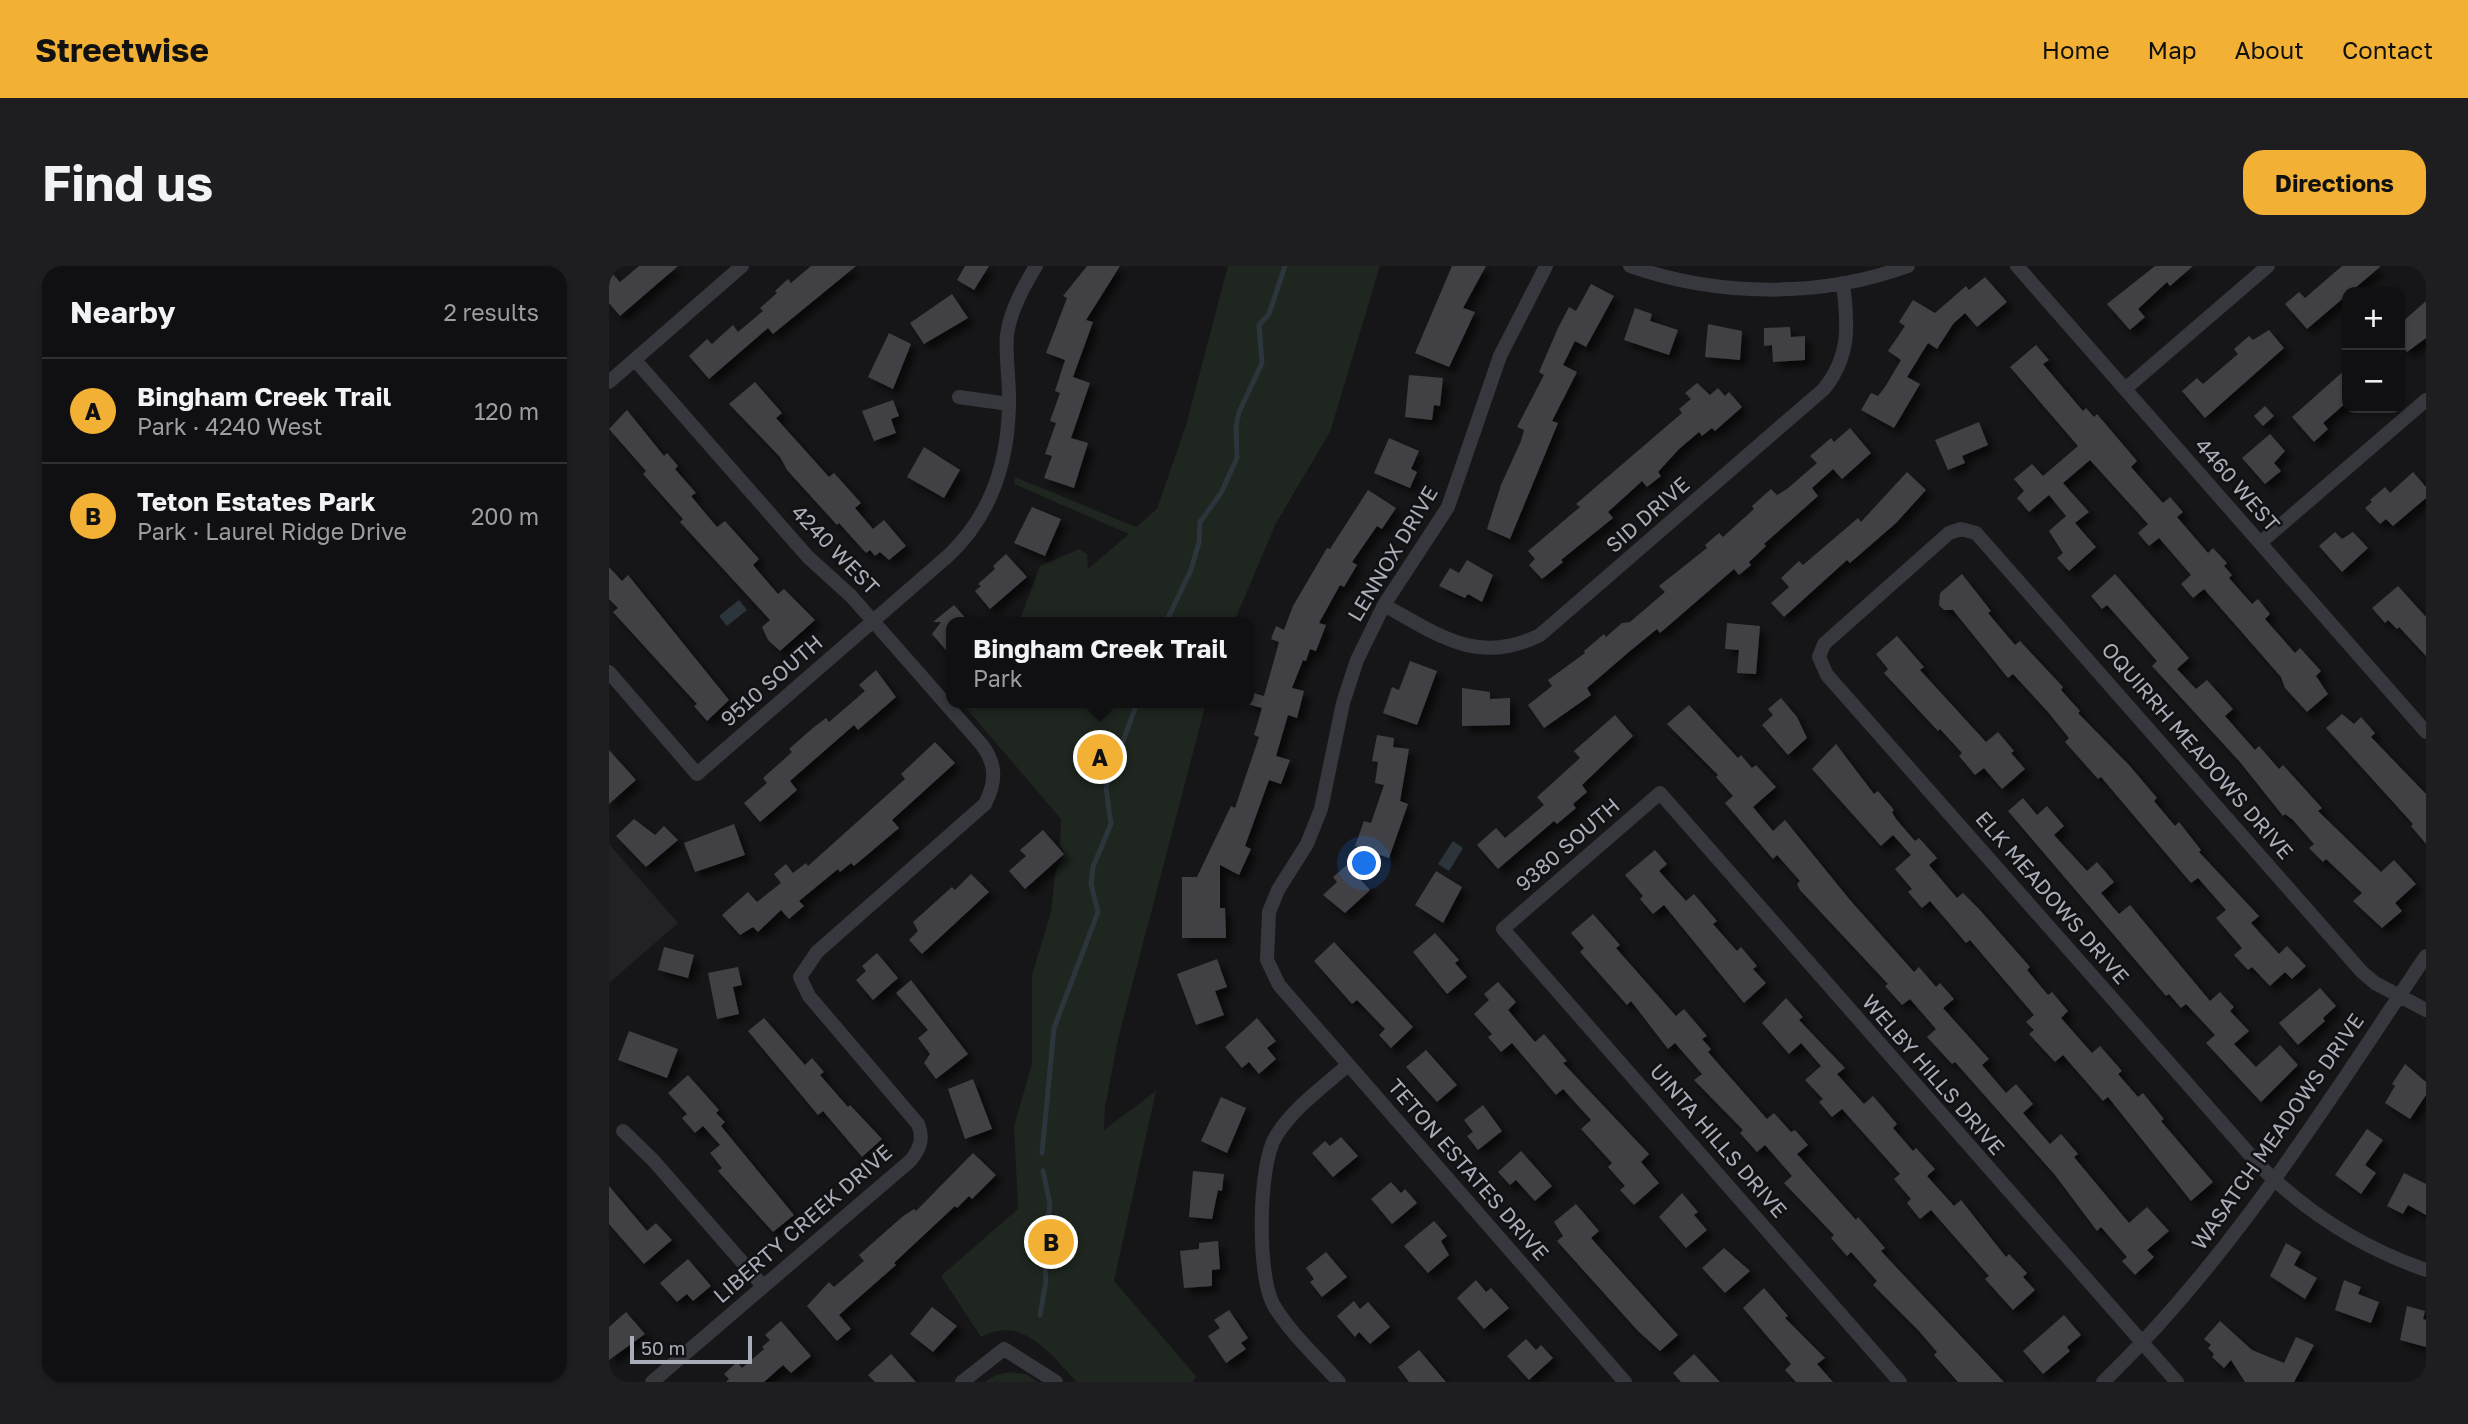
<!DOCTYPE html>
<html lang="en">
<head>
<meta charset="utf-8">
<style>
  :root { --surface:#101012; --page:#1e1e20; --text:#f1f3f6; --muted:#9c9d9f; --line:#303032; --accent:#f2b134 }
  body { margin:0; font-family:"Golos Text",sans-serif; background:var(--page); color:var(--text) }
  .controls { position:absolute; right:21px; top:21px; display:grid; overflow:hidden; border-radius:14px; box-shadow:0 2px 5px #0004 }
  .controls button { width:63px; height:63px; display:grid; place-items:center; padding:0; border:0; border-bottom:2px solid var(--line); background:var(--surface); color:var(--text); font:35px sans-serif }
  .scale { position:absolute; left:21px; bottom:18px; width:122px; box-sizing:border-box; padding-left:7px; border:4px solid #a8adb8; border-top:0; font-size:19px; line-height:24px; white-space:nowrap; color:#a8adb8; -webkit-text-stroke:5px #111113; paint-order:stroke }
  .you { position:absolute; left:756px; top:598px; width:24px; height:24px; margin:-18px; border:5px solid #fff; border-radius:50%; background:#1a73e8; box-shadow:0 0 0 10px #1a73e833 }
  .badge { display:grid; place-items:center; width:46px; height:46px; border-radius:50%; background:var(--accent); color:#111; font-size:23px; font-weight:700 }
  .pin { position:absolute; translate:-50% -50%; border:4px solid #fff; box-shadow:0 2px 7px #0006 }
  .popup { position:absolute; left:337px; top:351px; width:308px; height:91px; box-sizing:border-box; display:grid; place-content:center; border-radius:14px; background:var(--surface); filter:drop-shadow(0 2px 5px #0005); font-size:23px; white-space:nowrap; color:var(--muted) }
  .popup b { font-size:26px; color:var(--text) }
  .popup::after { content:''; position:absolute; left:50%; top:100%; margin-left:-14px; border:14px solid transparent; border-top-color:var(--surface) }
  .list { margin:0; padding:0; list-style:none }
  h2 { display:flex; justify-content:space-between; align-items:center; height:91px; margin:0; padding:0 28px; font-size:30px }
  h2 small { font-size:23px; font-weight:400; color:var(--muted) }
  .list li { display:grid; grid-template-columns:46px 1fr auto; gap:21px; align-items:center; box-sizing:border-box; height:105px; padding:0 28px; border-top:2px solid var(--line) }
  .list b { display:block; font-size:26px; white-space:nowrap }
  .list p { margin:0; font-size:23px; white-space:nowrap; color:var(--muted) }
  .list em { font-size:23px; font-style:normal; color:var(--muted) }
  .map { position:relative; flex:none; width:1817px; height:1116px; overflow:hidden; border-radius:21px }
  header { display:flex; align-items:center; gap:42px; box-sizing:border-box; height:98px; padding:0 35px; background:var(--accent); color:#111 }
  header strong { font-size:33px }
  nav { display:flex; gap:38px; margin-inline-start:auto; font-size:24px }
  .intro { display:flex; align-items:center; justify-content:space-between; box-sizing:border-box; height:168px; padding:0 42px }
  h1 { margin:0; font-size:49px }
  .button { padding:18px 32px; border-radius:21px; background:var(--accent); color:#111; font-size:24px; font-weight:700 }
  main { display:flex; gap:42px; padding:0 42px }
  aside { flex:1; background:var(--surface); border-radius:21px; box-shadow:0 2px 5px #0004 }
  .map>svg:first-child { display:block }
  .built { fill:#222225 }
  .green { fill:#1e261f }
  .water { fill:#2c353c }
  .lines { fill:none; stroke-linecap:round; stroke-linejoin:round }
  .stream { stroke:#2c353c; stroke-width:5 }
  .building { fill:#404145; filter:url(#shadow) }
  .street { stroke:#37383d; stroke-width:14 }
  .labels { text-anchor:middle; stroke-width:5; stroke-linejoin:round; paint-order:stroke }
  .street-label { font-size:21px; fill:#a8adb8; stroke:#111113 }
</style>
</head>
<body>
<header>
<strong>Streetwise</strong>
<nav><a>Home</a><a>Map</a><a>About</a><a>Contact</a></nav>
</header>
<div class="intro"><h1>Find us</h1><a class="button">Directions</a></div>
<main>
<aside>
<h2>Nearby<small>2 results</small></h2>
<ul class="list">
<li><span class="badge">A</span><div><b>Bingham Creek Trail</b><p>Park · 4240 West</p></div><em>120 m</em></li>
<li><span class="badge">B</span><div><b>Teton Estates Park</b><p>Park · Laurel Ridge Drive</p></div><em>200 m</em></li>
</ul>
</aside>
<div class="map">
<svg width="1817" height="1116" viewBox="0 0 1817 1116">
  <defs>
    <filter id="shadow"><feDropShadow dx="6" dy="6" stdDeviation="3.5" flood-color="#0009"/></filter>
  </defs>
  <rect width="100%" height="100%" fill="#161618"/>
  <path class="built" d="M0 578 69 657 0 717Z"/>
  <path class="green" d="M619 0H771L721 166 667 257 625 356H410L431 300 470 283 478 288 479 303 520 268 405 218 406 211 527 261 548 243 577 159Z
    M353 437H597L510 769 496 841 495 864 547 825 505 1015 587 1110 584 1116H468C442 1089 414 1048 372 1071L332 1010 409 943 405 860 423 798V709L442 646 446 608 455 586 451 580 452 553Z
    M401 1106 417 1108 429 1116H376L387 1109Z"/>
  <path class="water" d="M130 334 138 344 118 360 110 350Z
    M844 575 854 582 840 605 829 598Z"/>
  <g class="lines">
    <path class="stream" d="M557 356 582 304 590 276 591 256 612 227 628 192 627 161 630 146 653 97 650 59 660 48 676 0
      M433 887 445 762 489 646 482 618 484 601 502 558 497 522 528 437
      M431 1049 437 1015 435 988 441 938 434 905"/>
  </g>
  <path class="building" d="M30 0H69L11 50 0 37V4L11 16Z
    M202 0H247L164 68 159 62 100 113 80 90 98 73 103 78 124 59 129 66 154 45 151 42 168 27 166 25 179 13 182 17Z
    M356 0H380L365 24 348 14Z
    M478 0H511L477 54 484 56 464 111 481 117 462 172 479 177 465 222 435 212 443 190 436 188 447 157 441 155 451 127 446 125 456 94 437 87 458 32 454 30Z
    M843 0H877L854 42 866 46 840 101 806 87Z
    M1546 0H1584L1561 20 1558 16 1529 43 1536 51 1521 64 1498 38Z
    M1733 0H1772L1698 63 1676 38 1690 26 1696 32Z
    M1376 11 1398 36 1368 61 1356 47 1344 58 1328 83 1319 77 1298 111 1311 118 1285 162 1252 144 1262 127 1269 130 1276 121 1292 94 1279 85 1296 60 1290 56 1304 34 1326 47 1357 20 1360 24Z
    M982 18 1005 30 977 81 966 75 954 99 968 106 943 155 949 157 901 273 878 263 892 219 912 175 915 164 908 161 935 109 930 106 949 62 960 41 967 45Z
    M343 28 359 52 315 78 301 57Z
    M1817 35V72L1798 86 1791 77V58Z
    M1026 42 1043 48 1041 55 1069 64 1060 89 1015 74Z
    M1099 58 1133 65 1131 94 1096 91Z
    M1181 61 1182 71 1196 70V94L1164 96 1163 79 1155 80V62Z
    M1660 64 1675 82 1596 152 1573 125 1588 112 1594 118 1629 88 1625 83 1640 70 1644 74Z
    M280 67 302 78 284 123 259 111Z
    M1427 79 1440 94 1434 98 1474 145 1477 142 1485 151 1488 148 1528 195 1522 201 1554 237 1561 231 1574 246 1568 251 1599 287 1604 282 1618 297 1615 300 1623 309 1620 312 1643 338 1649 333 1661 348 1656 353 1686 387 1691 382 1712 405 1707 410 1719 428 1698 446 1676 422 1672 411 1595 323 1584 332 1572 318 1582 309 1550 272 1540 280 1529 267 1539 258 1481 194 1454 217 1480 246 1466 257 1487 281 1460 305 1448 292 1454 287 1440 265 1457 250 1440 229 1420 246 1408 232 1415 225 1405 213 1423 198 1434 210 1469 180 1401 101Z
    M1738 102V136L1714 157 1719 163 1705 176 1683 151Z
    M800 109 834 112 831 140 825 139 823 154 796 151Z
    M146 116 173 147 167 152 220 211 225 207 252 237 246 242 264 263 275 254 297 280 280 294 271 286 266 290 261 284 257 287 230 257 228 259 178 204 171 191 120 138Z
    M1088 117 1101 129 1109 122 1116 130 1120 126 1133 141 1106 165 1103 162 1093 170 1090 166 1070 183 1049 206 1052 210 1038 221 1033 215 999 246 1004 252 952 294 954 296 933 313 920 299 926 293 919 285 971 241 967 238 1073 147 1070 143 1082 133 1076 127Z
    M284 134 290 150 282 153 287 167 265 175 253 145Z
    M1656 140 1665 150 1654 160 1645 150Z
    M18 144 55 190 58 187 69 200 66 203 87 227 82 230 108 261 116 255 150 293 144 299 169 328 175 323 206 354 171 385 159 374 153 361 161 354 71 256 74 253 34 208 37 205 0 163Z
    M1370 156 1379 179 1353 190 1356 197 1339 204 1326 174Z
    M1241 162 1262 187 1233 213 1224 203 1203 222 1209 230 1155 278 1157 280 1140 296 1142 299 1130 309 1125 303 1051 367 1048 363 1021 385 978 422 982 429 935 462 919 439 943 420 939 414 976 387 975 385 995 368 997 371 1013 357 1021 356 1056 326 1050 320 1098 282 1096 279 1110 267 1114 271 1145 243 1143 240 1162 223 1168 229 1178 223 1208 197 1201 190 1222 172 1225 176Z
    M1661 168 1676 185 1665 197 1672 205 1656 218 1633 192Z
    M780 172 810 185 802 203 808 206 801 222 765 207Z
    M315 181 351 204 335 232 298 211Z
    M1298 206 1317 224 1287 257 1241 297 1238 294 1175 351 1162 337 1180 321 1172 312 1190 295 1194 299 1249 252 1252 256Z
    M1804 206 1817 221V232L1784 260 1777 253 1771 258 1756 242 1763 236 1761 234 1776 221 1781 227Z
    M759 224 787 242 773 263 768 260 743 296 748 299 735 321 731 319 710 357 717 359 707 385 701 383 697 395 694 394 683 422 695 425 688 452 679 449 667 490 681 494 672 518 660 514 636 580 642 583 630 609 611 599V642H616L617 672H573V611H588L622 540 626 542 650 471 645 469 653 442 638 438 641 426 655 430 670 376 662 373 667 360 675 364 684 340 718 282 721 283Z
    M423 241 452 253 436 290 405 277Z
    M1726 266 1733 273 1744 266 1759 282 1733 306 1710 280Z
    M397 288 418 311 381 343 366 325 372 320 369 318 386 303 384 300Z
    M858 294 884 309 873 336 859 328 856 332 830 320 841 302 850 307Z
    M0 301 13 315 19 309 120 434 98 455 85 440 88 438 4 346 9 342 0 333Z
    M1353 308 1382 345 1379 347 1406 379 1411 375 1454 421 1452 424 1471 445 1469 447 1520 499 1548 532 1545 535 1566 560 1570 556 1592 584 1590 586 1650 650 1642 657 1670 688 1678 680 1697 700 1683 713 1676 706 1661 720 1643 701 1639 704 1625 689 1633 682 1607 652 1617 644 1589 612 1582 617 1492 511 1489 513 1456 476 1460 472 1439 446 1404 408 1399 412 1344 344H1335L1330 339 1331 327Z
    M1506 308 1580 392 1568 403 1587 423 1598 414 1624 443 1616 450 1646 484 1650 480 1670 503 1674 499 1713 542 1709 545 1772 606 1785 594 1807 618 1786 637 1793 645 1773 662 1744 635 1753 627 1717 593 1714 596 1700 582 1705 578 1684 554 1676 548 1674 550 1631 496 1543 400 1548 395 1498 339 1493 343 1482 330Z
    M1789 320 1817 351V390L1790 361 1788 363 1779 354 1776 357 1763 342Z
    M345 339 360 356H342V390L323 368 332 356H324Z
    M1118 357 1151 360 1147 408 1128 407 1130 384 1116 383Z
    M1288 370 1315 401 1311 404 1377 476 1389 466 1405 485 1402 487 1416 503 1393 523 1375 502 1366 509 1350 490 1353 487 1331 463 1329 465 1275 407 1279 403 1267 388Z
    M801 395 828 405 808 459 774 447 783 421 790 424Z
    M267 404 287 431 249 464 245 459 181 515 188 524 151 556 135 537 158 517 154 512 183 486 180 483 205 461 217 452 220 456 256 425 250 419Z
    M853 422 881 426V433L901 432V459L853 460Z
    M1172 432 1188 451 1198 472 1179 489 1153 459 1164 449 1159 443Z
    M1080 439 1129 492 1132 489 1143 502 1147 499 1167 521 1144 541 1164 565 1176 554 1241 634 1305 706 1310 701 1327 721 1331 717 1345 733 1334 742 1380 793 1373 799 1397 827 1407 818 1424 838 1414 847 1441 878 1452 868 1469 888 1465 891 1520 957 1538 941 1560 965 1538 984 1545 991 1526 1009 1513 995 1518 991 1492 961 1488 965 1446 909 1346 796 1343 798 1318 771 1327 763 1301 733 1293 739 1276 720 1279 718 1191 624 1188 618 1191 615 1168 589 1164 593 1116 537 1124 530 1107 511 1109 509 1058 458Z
    M1733 448 1745 458 1752 451 1766 467 1762 471 1817 528V578L1802 560 1804 558 1717 462Z
    M1006 449 1024 470 973 519 978 526 964 538 967 542 948 558 945 555 889 603 868 579 887 562 896 572 935 539 928 531 971 492 965 485Z
    M768 469 785 472 784 481 800 483 791 535 799 538 780 592 746 580 755 555 762 557 775 519 766 517 769 496 763 495Z
    M326 476 346 497 283 554 290 562 245 600 242 597 231 606 229 603 190 635 195 640 180 653 172 644 149 666 144 661 131 669 113 649 139 626 148 636 172 617 165 608 177 598 184 607 197 597 199 600 296 513 292 508Z
    M1227 478 1265 528 1269 525 1285 544 1283 546 1287 553 1306 575 1310 572 1328 592 1320 599 1348 632 1354 627 1370 643 1421 701 1418 704 1439 729 1443 726 1459 745 1452 752 1483 787 1491 780 1513 805 1509 808 1529 831 1534 827 1555 853 1552 855 1604 916 1582 935 1499 831 1494 835 1454 789 1446 796 1420 768 1425 764 1417 756 1425 749 1361 674 1357 677 1321 635 1313 642 1299 626 1303 623 1286 603 1302 589 1284 569 1272 580 1203 503Z
    M0 484 27 514 0 538Z
    M1414 532 1428 549 1438 540 1455 560 1445 569 1478 605 1488 596 1505 616 1492 627 1510 648 1521 639 1601 735 1611 726 1625 741 1621 745 1640 765 1625 778 1647 801 1671 779 1689 799 1652 836 1597 777 1606 769 1577 738 1572 742 1560 728 1557 730 1399 545Z
    M25 553 46 569 55 560 69 574 37 601 7 570Z
    M125 558 136 589 86 606 75 577Z
    M434 564 455 588 416 623 400 605 417 590 411 584Z
    M1046 584 1058 598 1050 605 1077 635 1085 628 1108 655 1104 658 1128 685 1132 681 1148 700 1144 703 1157 717 1135 737 1055 639 1044 648 1031 633 1034 630 1016 609Z
    M738 599 761 624 736 647 714 629 728 616 724 611Z
    M827 605 853 621 834 657 806 639Z
    M362 608 380 626 313 688 300 674 309 665 304 656 343 621 346 624Z
    M984 648 1011 679 1007 682 1067 750 1075 743 1098 770 1093 773 1102 783 1099 786 1158 853 1165 847 1182 866 1186 864 1199 879 1188 888 1247 954 1249 951 1276 982 1272 985 1395 1116H1349L1325 1089 1328 1086 1309 1064 1264 1019 1268 1015 1242 986 1238 990 1222 972 1225 969 1175 917 1183 910 1156 879 1148 886 1131 867 1134 864 1085 814 1093 808 1066 777 1059 783 1022 735 1018 739 971 686 975 682 962 667Z
    M826 667 850 694 846 697 858 711 838 728 804 686Z
    M725 676 804 761 782 782 770 769 776 763 748 734 743 738 705 695Z
    M55 681 85 689 79 712 49 704Z
    M268 687 289 712 264 734 247 714 257 705 253 700Z
    M608 693 618 721 606 725 615 749 587 759 568 708Z
    M129 701 133 719 124 721 130 748 108 753 99 707Z
    M302 714 359 788 327 813 315 797 321 788 309 772 319 764 287 727Z
    M889 716 907 736 899 744 926 776 935 768 958 795 954 797 1040 888 1032 896 1050 917 1025 939 1011 924 1016 920 999 901 1003 897 972 863 982 854 954 823 947 829 903 777 892 786 879 771 883 768 865 748 880 734 875 728Z
    M1711 722 1727 740 1714 752 1716 755 1689 779 1670 757Z
    M1177 732 1194 751 1190 754 1236 802 1228 808 1255 838 1264 830 1288 858 1284 862 1304 885 1307 882 1326 903 1318 910 1345 940 1352 934 1397 991 1400 988 1418 1007 1414 1011 1426 1024 1404 1044 1376 1013 1380 1010 1322 944 1311 953 1298 937 1302 933 1285 913 1291 908 1233 843 1223 851 1210 836 1214 833 1196 814 1212 800 1192 777 1180 788 1153 757Z
    M155 752 196 799 203 792 215 806 211 809 239 841 241 839 273 873 253 891 214 845 209 849 139 765Z
    M648 752 667 775 658 782 667 793 650 808 640 796 633 802 616 781Z
    M20 765 69 783 58 812 9 794Z
    M817 784 848 819 828 836 797 801Z
    M1796 798 1817 816V829L1801 853 1776 837 1786 820 1783 818Z
    M79 809 110 844 107 847 116 856 112 860 185 949 164 966 109 905 113 902 101 887 111 879 94 860 86 867 73 852 78 848 59 827Z
    M364 813 383 863 356 873 339 823Z
    M612 831 637 842 618 887 592 875Z
    M874 839 893 865 869 884 858 870 864 866 855 854Z
    M1758 863 1774 874 1756 899 1767 907 1752 928 1726 909Z
    M732 871 749 890 724 911 703 887 716 875 721 880Z
    M912 885 943 920 926 935 907 914 901 919 889 906Z
    M364 887 387 909 363 933 360 930 348 942 346 940 285 997 287 999 230 1049 242 1063 228 1075 198 1040 220 1016 225 1021 255 995 250 989 293 951 305 943 307 945Z
    M584 905 615 908 613 925 609 924 603 953 580 951Z
    M1795 907 1817 918V949L1799 939 1794 948 1778 940Z
    M782 916 792 927 796 923 808 937 783 958 762 933Z
    M0 920 38 965 47 957 63 974 35 998 0 958Z
    M1073 927 1089 946 1085 949 1098 964 1077 982 1050 951Z
    M967 938 990 965 982 972 1069 1069 1051 1085 1029 1065 948 975 954 970 945 956Z
    M825 955 838 970 832 975 840 989 819 1007 795 980Z
    M609 975 611 1003 603 1004V1020L575 1022 571 985 590 983V977Z
    M1677 977 1692 986 1685 999 1708 1012 1696 1033 1661 1010Z
    M1115 982 1141 1005 1116 1027 1093 1002Z
    M717 986 738 1011 713 1031 701 1016 705 1013 697 1002Z
    M79 993 102 1020 84 1035 78 1028 68 1036 51 1017Z
    M867 1014 877 1026 882 1022 900 1042 875 1063 848 1032Z
    M1735 1014 1752 1021 1749 1028 1770 1036 1762 1057 1726 1044Z
    M1155 1022 1179 1050 1176 1052 1216 1092 1208 1098 1224 1116H1187L1176 1104 1182 1098 1134 1042Z
    M745 1035 751 1043 759 1036 781 1061 761 1078 750 1066 746 1071 728 1050Z
    M1798 1040 1816 1045 1814 1053 1817 1054V1081L1791 1074Z
    M323 1041 348 1060 324 1086 301 1068Z
    M620 1044 639 1072 632 1077 637 1083 617 1097 599 1070 611 1062 605 1054Z
    M17 1046 36 1068 0 1094V1061Z
    M1455 1049 1472 1069 1458 1081 1461 1085 1434 1108 1414 1085Z
    M172 1055 202 1090 182 1107 174 1099 155 1116H117L120 1113 115 1108 128 1096 133 1102 155 1083 153 1081 161 1074 156 1069Z
    M1611 1055 1643 1084 1675 1097 1687 1071 1705 1079 1685 1116H1636L1622 1094 1615 1102 1603 1091 1605 1088 1599 1082 1602 1079 1595 1073Z
    M917 1073 927 1084 932 1079 944 1092 920 1114 898 1090Z
    M810 1084 837 1116H800L789 1101Z
    M282 1088 307 1116H266L259 1109Z
    M1085 1088 1111 1116H1072L1064 1107Z"/>
  <g class="lines">
    <path class="street" d="M937 0 891 90 839 241 775 339 748 394 734 437 712 543 698 578 669 624 660 646 658 694 670 719 1016 1116
      M1021 0C1109 31 1211 32 1299 0
      M1408 0 1817 466
      M26 94 199 291 242 330 373 479C388 499 387 516 376 538L208 686 191 711 200 730 309 858C315 873 311 883 301 895L43 1116
      M0 116 133 0
      M1516 123 1659 0
      M350 131 400 138
      M1651 277 1817 134
      M775 339C829 369 869 400 931 369L1215 123C1242 89 1239 58 1234 17
      M0 406 88 508 340 289C382 249 399 197 400 139 401 116 396 92 398 69 401 45 415 20 427 0
      M1817 744 1766 717 1753 706 1367 267 1352 263 1340 267 1215 378 1210 391 1218 409 1650 899C1698 947 1753 982 1817 1004
      M14 865 44 894 154 1020
      M353 1116 395 1083 447 1116
      M730 1116C708 1091 680 1066 664 1038 648 1008 649 898 667 870 685 841 714 821 739 799
      M1291 1116 894 663 1051 527 1568 1116
      M1494 1116C1624 991 1717 838 1817 690"/>
  </g>
  <g class="labels">
    <g class="street-label">
      <text transform="translate(1628 219) rotate(49)" y="7">4460 WEST</text>
      <text transform="translate(1039 249) rotate(-41)" y="7">SID DRIVE</text>
      <text transform="translate(226 284) rotate(46)" y="7">4240 WEST</text>
      <text transform="translate(784 288) rotate(-59)" y="7">LENNOX DRIVE</text>
      <text transform="translate(163 415) rotate(-41)" y="7">9510 SOUTH</text>
      <text transform="translate(1588 485) rotate(49)" y="7">OQUIRRH MEADOWS DRIVE</text>
      <text transform="translate(959 579) rotate(-41)" y="7">9380 SOUTH</text>
      <text transform="translate(1443 632) rotate(49)" y="7">ELK MEADOWS DRIVE</text>
      <text transform="translate(1324 809) rotate(49)" y="7">WELBY HILLS DRIVE</text>
      <text transform="translate(1669 866) rotate(-55)" y="7">WASATCH MEADOWS DRIVE</text>
      <text transform="translate(1109 875) rotate(49)" y="7">UINTA HILLS DRIVE</text>
      <text transform="translate(859 904) rotate(49)" y="7">TETON ESTATES DRIVE</text>
      <text transform="translate(194 958) rotate(-41)" y="7">LIBERTY CREEK DRIVE</text>
    </g>
  </g>
</svg>
<div class="controls">
<button>+</button>
<button>−</button>
</div>
<div class="scale">50 m</div>
<div class="you"></div>
<div class="pin badge" style="left:491px;top:491px">A</div>
<div class="popup"><b>Bingham Creek Trail</b>Park</div>
<div class="pin badge" style="left:442px;top:976px">B</div>
</div>
</main>
</body>
</html>
